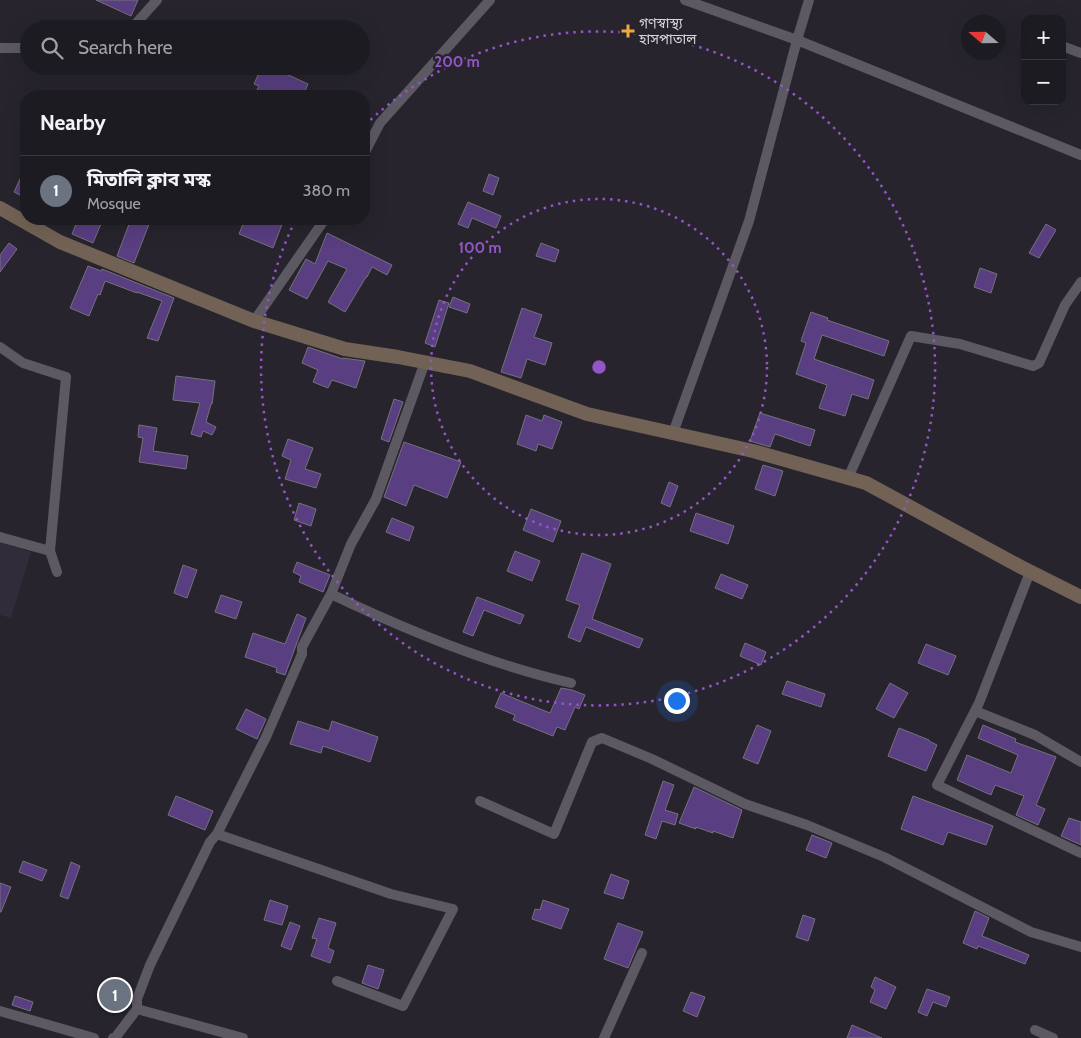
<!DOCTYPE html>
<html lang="en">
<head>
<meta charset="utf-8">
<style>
  :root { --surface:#1d1b22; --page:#25242a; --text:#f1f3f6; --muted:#a0a1a5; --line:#3b3940; --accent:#efa73e }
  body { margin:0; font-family:Cabin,"Noto Sans Bengali",sans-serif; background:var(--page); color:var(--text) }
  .controls { position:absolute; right:15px; top:15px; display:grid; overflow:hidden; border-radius:10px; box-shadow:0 5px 20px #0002 }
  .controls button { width:45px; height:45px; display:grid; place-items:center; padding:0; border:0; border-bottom:1px solid var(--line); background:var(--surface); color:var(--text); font:25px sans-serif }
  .compass { position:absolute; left:961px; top:15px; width:45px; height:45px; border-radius:50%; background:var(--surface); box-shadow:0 5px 20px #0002; rotate:290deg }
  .you { position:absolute; left:676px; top:700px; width:18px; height:18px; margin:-12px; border:4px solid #fff; border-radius:50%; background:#1a73e8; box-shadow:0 0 0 8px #1a73e833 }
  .badge { display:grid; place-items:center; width:32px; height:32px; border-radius:50%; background:var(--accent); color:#fff; font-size:16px; font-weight:700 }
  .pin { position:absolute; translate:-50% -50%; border:2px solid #fff; box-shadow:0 1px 5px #0006 }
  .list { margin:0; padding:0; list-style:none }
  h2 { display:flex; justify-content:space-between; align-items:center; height:65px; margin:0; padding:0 20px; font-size:21px }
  h2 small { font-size:16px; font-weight:400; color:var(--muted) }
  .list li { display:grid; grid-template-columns:32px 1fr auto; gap:15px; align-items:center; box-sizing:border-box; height:70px; padding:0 20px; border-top:1px solid var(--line) }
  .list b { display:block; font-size:19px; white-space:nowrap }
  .list p { margin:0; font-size:16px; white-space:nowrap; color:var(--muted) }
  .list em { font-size:16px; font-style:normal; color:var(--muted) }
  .icon { flex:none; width:28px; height:28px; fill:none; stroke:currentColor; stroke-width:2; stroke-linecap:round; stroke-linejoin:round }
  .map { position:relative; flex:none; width:1081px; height:1038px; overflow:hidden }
  .search { position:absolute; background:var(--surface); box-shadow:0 5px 20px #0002; left:20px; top:20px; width:350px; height:55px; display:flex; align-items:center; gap:12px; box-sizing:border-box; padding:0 18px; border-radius:28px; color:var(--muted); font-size:19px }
  .panel { position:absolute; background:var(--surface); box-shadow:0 5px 20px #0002; left:20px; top:90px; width:350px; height:135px; border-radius:20px }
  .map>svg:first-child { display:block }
  .built { fill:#302c3a }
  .building { fill:#593e81; stroke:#74717b }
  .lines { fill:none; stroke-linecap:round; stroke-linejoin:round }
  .street { stroke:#5c5963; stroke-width:10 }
  .secondary { stroke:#726256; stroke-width:14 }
  .ring { fill:none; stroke:#9256c6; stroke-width:2.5; stroke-dasharray:2.5 5 }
  .poi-dot { fill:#efa73e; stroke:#27242d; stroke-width:2 }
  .labels { text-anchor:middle; stroke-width:4.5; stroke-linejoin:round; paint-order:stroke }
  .poi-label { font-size:14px; fill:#d7d5db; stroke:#27242d; text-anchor:start }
  .centre { fill:#9256c6; stroke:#27242d; stroke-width:2.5 }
  .ring-label { font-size:15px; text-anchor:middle; font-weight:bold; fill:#9256c6; stroke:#27242d; stroke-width:4.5; stroke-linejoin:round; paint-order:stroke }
</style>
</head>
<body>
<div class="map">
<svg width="1081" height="1038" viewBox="0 0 1081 1038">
  <rect width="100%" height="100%" fill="#27242d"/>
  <path class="built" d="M0 542 31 552 11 618 0 615Z"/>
  <path class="building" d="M96 0H138L131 16Z
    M262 66H269L308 84 303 96H254L259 86 254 84Z
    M26 166V198L14 192Z
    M489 174 499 178 493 195 483 191Z
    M468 202 501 216 496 228 472 218 468 228 458 224Z
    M78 219H103L93 243 72 234Z
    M131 219H151L134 263 117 256Z
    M245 219H284L273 248 239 234Z
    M1046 224 1056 230 1039 258 1029 253Z
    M327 233 392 265 387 275 372 267 367 277H366L345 312 328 302 347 269 328 261 307 299 289 290 306 259 315 264Z
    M9 243 17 249 0 272V255Z
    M541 243 559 250 555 262 536 256Z
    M88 266 101 271 102 269 174 298 158 341 147 338 162 301 137 292V293L105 281 100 295 98 294 89 316 70 308Z
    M980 268 997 274 991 293 974 287Z
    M453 297 470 304 467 313 449 307Z
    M439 300 449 303 435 347 425 343Z
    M522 308 542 315 534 337 552 343 545 365 527 359 521 378 501 372Z
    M811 312 828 318 827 320 889 341 884 356 822 335 814 359 874 380 868 399 852 394 845 416 819 408 827 385 796 374 806 343 801 341Z
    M308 347 343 359V358L365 361 356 388 332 380 328 388 313 382 318 370 302 363Z
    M176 376 215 381 212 404H211L206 422 216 427 212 435 203 431 201 437 191 434 200 403 173 400Z
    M394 399 403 402 389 442 381 439Z
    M760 413 815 430 810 446 775 434 770 447 750 441Z
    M526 415 542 421 544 415 562 422 552 449 538 444 536 451 517 444Z
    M139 425 157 428 153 451 188 456 186 469 139 462 143 438 138 437Z
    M288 439 313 448 305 469 321 474 316 488 285 479 291 460 282 456Z
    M404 442 461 462 447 498 414 485 406 506 384 497Z
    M763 465 783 471 775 496 755 489Z
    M669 482 678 486 670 507 661 503Z
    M299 503 316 509 311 526 294 520Z
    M531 509 561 521 553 542 523 530Z
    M696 513 734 526 728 544 690 531Z
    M392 518 414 527 409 541 386 532Z
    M515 551 540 561 532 581 507 571Z
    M582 553 611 564 592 619 643 639 639 648 586 627 580 642 568 637 580 605 566 600Z
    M297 562 330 575 323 592 299 582 301 576 293 572Z
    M183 565 197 570 187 598 174 593Z
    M721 574 748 585 742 599 715 588Z
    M221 595 242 602 236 619 215 612Z
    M477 597 524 615 520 624 484 610 473 636 463 632Z
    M297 614 306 618 285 675 276 672 277 668 245 657 253 633 285 644Z
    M745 643 766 652 761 665 740 656Z
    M926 644 956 656 948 675 918 663Z
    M787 681 825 694 821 707 782 694Z
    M890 683 908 693 894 718 876 709Z
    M561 688 572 690 585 695 579 709 575 707 565 730 557 727 553 736 513 720 515 715 495 707 501 693 550 713Z
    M246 709 266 719 257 739 236 729Z
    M298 721 329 731 332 721 378 737 370 762 323 746 321 753 290 744Z
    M757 725 771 731 758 764 743 758Z
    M983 725 1016 739 1015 742 1056 757 1036 805 1045 809 1038 825 1016 815 1024 796 995 785 991 795 957 780 967 755 1011 773 1018 755 978 738Z
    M899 728 929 740V741L937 745 926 771 888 756Z
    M663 781 674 785 665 810 678 814 675 825 662 821 656 839 645 835Z
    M694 787 742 810 733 838 713 831V833L696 827V829L679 823Z
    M176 796 213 811 205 830 168 815Z
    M913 796 993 826 986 845 948 832 943 845 901 829Z
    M1069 818 1081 822V845L1061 836Z
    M812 835 832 843 826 858 806 850Z
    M23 861 47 870 42 881 19 872Z
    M71 862 80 866 68 899 60 896Z
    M611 874 629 881 623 899 604 893Z
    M0 883 11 887 1 912H0Z
    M270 900 288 906 282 925 264 920Z
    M543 900 569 909 561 929 532 919 535 909 540 910Z
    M975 911 989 918 982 936 1029 955 1025 964 978 946 977 949 963 943Z
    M803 915 815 919 808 941 796 937Z
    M319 918 336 923 328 948 334 951 330 963 311 956 317 939 312 938Z
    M290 922 300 926 291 950 281 946Z
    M618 923 643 932 628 968 604 959Z
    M368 965 384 970 378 989 362 983Z
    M875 977 896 987 886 1009 870 1002 875 990 871 987Z
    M927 989 950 997 946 1007 933 1002 927 1016 918 1012Z
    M691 992 705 997 697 1017 683 1011Z
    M15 996 33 1002 30 1011 12 1005Z
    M852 1025 882 1038H847Z"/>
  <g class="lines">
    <path class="street" d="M685 0 797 40 1081 155
      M131 29 157 0
      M1062 46 1081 53
      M0 48H29
      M364 154 380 123 490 0
      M254 321 325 219
      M0 347 23 363 66 377 50 551 57 572
      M673 433 749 221 797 40 809 0
      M848 478 911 336 960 344 1033 366 1039 363 1065 305 1081 282
      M0 537 50 551
      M1030 572 979 703 937 785 1081 853
      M331 594C408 631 488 664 571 683
      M975 711 1035 735 1081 762
      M480 801 554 834 592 742 602 738 652 759 745 804 807 825 884 857 1031 932 1081 947
      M217 834 391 894 453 909 403 1006 337 981
      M137 1009 243 1038
      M0 1011 94 1038
      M1035 1030 1053 1038
      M113 1038H115L137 1009V999L150 965 210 842 217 834 266 737 302 654V647L331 594 351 544 376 499 425 362
      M604 1038 642 953"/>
    <path class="secondary" d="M0 208 60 242 254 321 345 349 398 357 470 371 587 414 753 451 866 483 1021 567 1081 597"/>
  </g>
  <g class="ring">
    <circle cx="599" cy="367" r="168"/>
    <path d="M365 125A337 337 0 1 1 296 219"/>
  </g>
  <path class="poi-dot" d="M625.5 23.5h5v5h5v5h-5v5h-5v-5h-5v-5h5z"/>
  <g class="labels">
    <g class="poi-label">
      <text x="639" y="28">গণস্বাস্থ্য<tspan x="639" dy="16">হাসপাতাল</tspan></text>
    </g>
  </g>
  <circle cx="599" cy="367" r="8" class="centre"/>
  <g class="ring-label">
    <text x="457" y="67">200 m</text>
    <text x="480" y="253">100 m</text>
  </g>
</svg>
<div class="controls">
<button>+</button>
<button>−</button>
</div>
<svg class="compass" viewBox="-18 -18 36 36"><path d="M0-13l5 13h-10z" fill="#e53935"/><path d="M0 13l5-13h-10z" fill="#a0a1a5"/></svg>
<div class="you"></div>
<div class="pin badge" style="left:115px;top:995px;background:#6b7280">1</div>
<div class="search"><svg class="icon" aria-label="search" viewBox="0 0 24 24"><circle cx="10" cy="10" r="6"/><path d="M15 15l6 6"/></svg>Search here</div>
<section class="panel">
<h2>Nearby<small></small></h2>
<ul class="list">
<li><span class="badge" style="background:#6b7280">1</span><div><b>মিতালি ক্লাব মস্ক</b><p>Mosque</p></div><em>380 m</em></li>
</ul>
</section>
</div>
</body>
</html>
